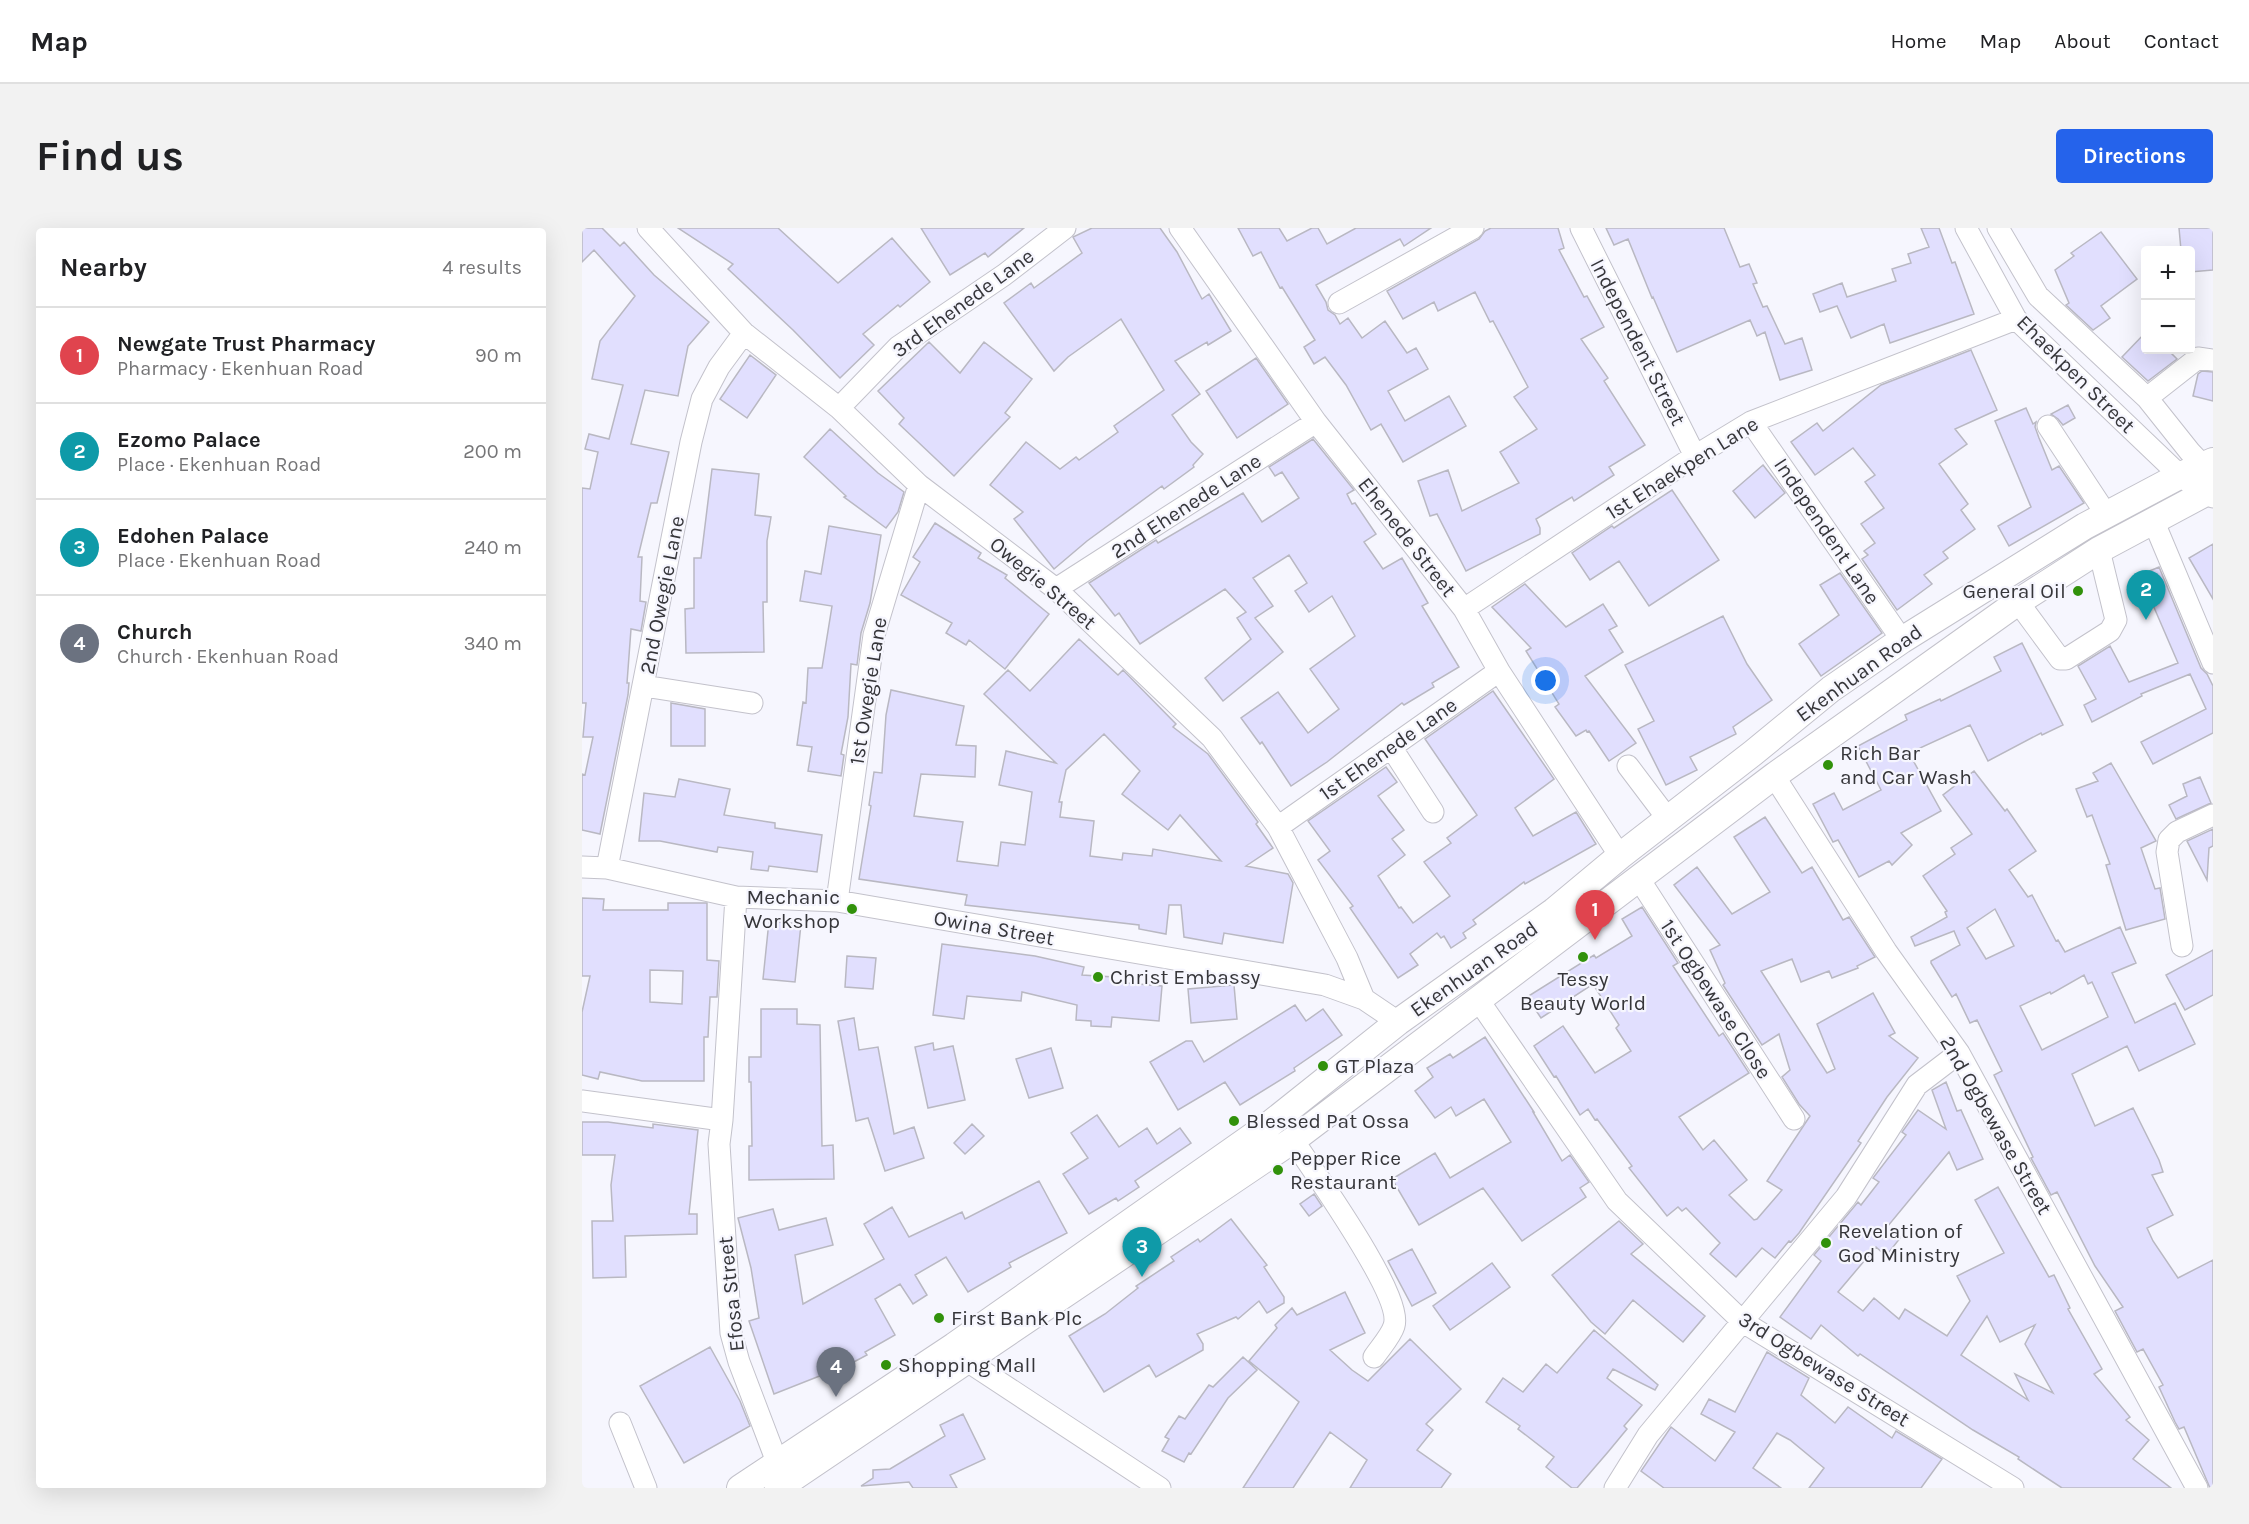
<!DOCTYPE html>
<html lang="en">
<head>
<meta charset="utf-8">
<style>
  :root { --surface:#fff; --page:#f2f2f2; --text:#202124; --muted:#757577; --line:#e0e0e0; --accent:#2563eb }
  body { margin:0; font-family:Karla,sans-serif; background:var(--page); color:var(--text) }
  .controls { position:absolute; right:18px; top:18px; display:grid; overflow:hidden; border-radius:6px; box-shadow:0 6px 24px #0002 }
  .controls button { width:54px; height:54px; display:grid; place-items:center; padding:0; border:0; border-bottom:2px solid var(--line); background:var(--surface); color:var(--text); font:30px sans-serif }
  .you { position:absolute; left:964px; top:453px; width:21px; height:21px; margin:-15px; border:4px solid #fff; border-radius:50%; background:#1a73e8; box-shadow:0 0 0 9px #1a73e833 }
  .badge { display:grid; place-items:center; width:39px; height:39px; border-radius:50%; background:var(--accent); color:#fff; font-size:20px; font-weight:700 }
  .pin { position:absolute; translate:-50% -50px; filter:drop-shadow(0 2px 3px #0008) }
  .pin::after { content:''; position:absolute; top:32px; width:21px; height:18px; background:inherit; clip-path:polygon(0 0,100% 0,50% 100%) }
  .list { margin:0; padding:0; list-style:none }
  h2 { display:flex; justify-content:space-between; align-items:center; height:78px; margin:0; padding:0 24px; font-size:26px }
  h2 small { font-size:20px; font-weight:400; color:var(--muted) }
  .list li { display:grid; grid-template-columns:39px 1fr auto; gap:18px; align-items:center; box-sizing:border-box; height:96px; padding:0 24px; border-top:2px solid var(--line) }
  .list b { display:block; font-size:22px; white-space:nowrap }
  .list p { margin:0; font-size:20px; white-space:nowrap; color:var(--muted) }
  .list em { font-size:20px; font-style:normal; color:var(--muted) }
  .map { position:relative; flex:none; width:1631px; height:1260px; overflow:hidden; border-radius:6px }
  header { display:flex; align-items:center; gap:36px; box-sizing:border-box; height:84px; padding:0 30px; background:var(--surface); border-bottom:2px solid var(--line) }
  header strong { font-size:28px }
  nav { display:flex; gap:33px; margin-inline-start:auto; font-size:21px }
  .intro { display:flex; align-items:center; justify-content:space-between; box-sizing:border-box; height:144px; padding:0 36px }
  h1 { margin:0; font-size:42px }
  .button { padding:15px 27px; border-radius:6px; background:var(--accent); color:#fff; font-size:21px; font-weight:700 }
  main { display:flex; gap:36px; padding:0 36px }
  aside { flex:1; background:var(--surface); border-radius:6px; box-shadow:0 6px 24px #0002 }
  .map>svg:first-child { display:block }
  .building { fill:#e1dffe; stroke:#b9b8c2; stroke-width:1.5; fill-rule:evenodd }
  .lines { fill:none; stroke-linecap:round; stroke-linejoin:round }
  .minor-casing { stroke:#c3c2cb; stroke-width:23 }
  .major-casing { stroke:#c3c2cb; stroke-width:28 }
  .minor { stroke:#fff; stroke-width:21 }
  .major { stroke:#fff; stroke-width:26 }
  .poi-dot { fill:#31910b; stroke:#f6f6fe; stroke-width:2 }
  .labels { text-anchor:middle; stroke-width:4.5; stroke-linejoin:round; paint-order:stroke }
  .street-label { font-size:21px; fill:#36363a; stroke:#f6f6fe }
  .poi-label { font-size:21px; fill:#36363a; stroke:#f6f6fe; text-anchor:start }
</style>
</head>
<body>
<header>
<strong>Map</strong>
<nav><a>Home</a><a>Map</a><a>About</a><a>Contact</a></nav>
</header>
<div class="intro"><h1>Find us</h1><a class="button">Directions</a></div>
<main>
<aside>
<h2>Nearby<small>4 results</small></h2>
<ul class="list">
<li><span class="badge" style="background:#e0444e">1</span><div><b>Newgate Trust Pharmacy</b><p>Pharmacy · Ekenhuan Road</p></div><em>90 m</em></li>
<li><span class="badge" style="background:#0f9aa8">2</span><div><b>Ezomo Palace</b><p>Place · Ekenhuan Road</p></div><em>200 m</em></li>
<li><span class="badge" style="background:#0f9aa8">3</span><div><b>Edohen Palace</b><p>Place · Ekenhuan Road</p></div><em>240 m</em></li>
<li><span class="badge" style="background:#6b7280">4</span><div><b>Church</b><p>Church · Ekenhuan Road</p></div><em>340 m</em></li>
</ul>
</aside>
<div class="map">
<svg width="1631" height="1260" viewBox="0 0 1631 1260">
  <rect width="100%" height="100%" fill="#f6f6fe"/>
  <path class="building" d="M0 0H20L38 18 42 14 72 47 127 94 106 118 96 168 63 162 49 216 87 224 75 275H69L56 329H60L58 373 64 374 59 403 49 401 45 455H47L46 467 18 606 0 602V546L3 547 11 509H1L4 475H0V260L8 261 16 224 3 221 7 206 27 211 41 157 10 151 18 113 53 68 12 22 0 34Z
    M96 0H196L256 55 310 10 348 54 318 79 316 77 281 106 292 117 258 150 211 102 146 41 151 36Z
    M339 0H442L406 29 403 25 368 47Z
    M510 0H578L595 24 620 71 627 66 649 103 626 117 625 114 593 133 618 166 590 187 609 214 621 226 611 237 612 239 582 261 580 258 505 313 472 341 432 291 441 284 408 257 444 214 478 241 494 229 497 232 536 204 532 198 582 162 539 91 486 129 472 143 422 75 449 55 452 60 500 25 491 9Z
    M656 0H697L705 13 730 0H736L745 16 774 0H849L822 18 818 11 734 57 744 74 746 82 753 87 758 96 766 90 780 110 803 93 825 125 834 120 846 141 806 163 823 193 867 168 884 198 821 234 799 196 789 202 764 157 743 129 732 136 722 119 733 112 700 59 698 60 679 24 671 28Z
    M909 0H976L982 20 977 22 1002 69 1005 68 1022 99 999 111 1026 150 1022 153 1063 217 1027 239 1032 247 992 273 990 269 954 291 958 300V306L884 343 855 286 848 288 836 253 866 242 880 283 937 255 918 224 955 201 932 169 946 159 911 93 908 94 893 64 856 83 852 74 821 91 805 63 897 11 903 3Z
    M1024 0H1142L1158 39 1167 36 1175 55 1171 56 1181 79 1185 78 1203 116 1220 110 1230 142 1198 152 1183 104 1175 108 1168 92 1095 124 1071 69 1070 70 1046 11 1032 17Z
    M1339 0H1357L1370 35 1373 34 1392 86 1308 115 1302 96 1269 110 1255 78 1238 84 1231 66 1260 55 1265 69 1314 53 1310 41 1329 35 1326 26 1347 19Z
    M1597 0H1631V42L1608 44V22H1599Z
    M1519 4 1555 51 1519 78 1528 90 1511 102 1484 77 1487 75 1473 42 1492 28 1489 25Z
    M1563 105V122H1586L1595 131 1566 153 1540 129Z
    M347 114 378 145 402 114 450 151 423 185 428 189 372 248 317 196 322 190 296 163Z
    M1389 122 1415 182 1373 201 1385 216 1357 236 1386 276 1379 282 1393 301 1361 324 1366 330 1342 347 1350 356 1315 382 1280 331 1286 327 1282 323 1293 315 1279 296 1302 280 1283 254 1293 247 1271 220 1233 247 1209 214 1235 195 1241 203 1299 157Z
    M168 127 194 147 165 190 138 171Z
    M674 130 706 176 655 210 624 163Z
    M1620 143 1631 144V173L1611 168 1616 146Z
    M1486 177 1493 190 1481 197 1476 191 1469 186Z
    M1444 180 1451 196 1454 194 1453 199 1457 210 1470 242 1477 238 1502 275 1427 318 1416 298 1449 279 1413 193Z
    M248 201 296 245 322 264 316 284 304 300 262 269 264 268 222 229Z
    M731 211 772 262 765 266 770 276 773 275 794 306 782 314 801 341 820 330 846 375 840 378 877 439 850 455 852 459 822 477 820 475 745 534 709 558 680 514 678 516 659 490 696 464 726 505 757 481 728 441 773 408 750 368 727 384 713 363 725 355 707 327 671 350 691 378 673 390 701 424 641 473 623 450 669 411 655 390 664 384 643 361 558 416 537 385 533 388 507 355 574 312 576 315 661 265 680 294 717 270 700 244 693 248 687 239Z
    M1181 237 1203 265 1173 290 1151 263Z
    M130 241 177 246 173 287 189 289 185 313V374H181L182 424 104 425 103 381 112 380V330H119Z
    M1090 262 1137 332 1067 378 1037 333 1008 352 990 325 1030 298 1032 300Z
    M353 295 399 325 396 330 425 347 423 350 467 386 423 441 387 412 384 417 364 405 370 395 319 367 338 334 331 329Z
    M247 298 299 307 288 375 279 405 275 437 269 436 266 489 259 526 262 527 259 548 226 543 230 519 215 517 221 474 224 475 226 440H240L250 378 218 373 223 343 239 346Z
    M1631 316V371L1607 330Z
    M1577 339 1619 440 1625 446 1631 458V505L1571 536 1559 514 1624 481 1608 446 1559 466 1560 468 1510 494 1502 477 1514 471 1496 438 1528 418 1547 454 1596 435 1558 347Z
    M1258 345 1300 405 1239 448 1217 416 1257 387 1238 357Z
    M943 356 984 399 1021 376 1035 398 1027 402 1041 424 1003 448 1054 515 1027 533 1007 503 1005 504 1004 502 994 508 973 479 977 476 944 423 949 420 910 379Z
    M1141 388 1165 436 1190 472 1151 499 1154 506 1108 529 1115 542 1084 557 1056 501 1072 493 1043 437Z
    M497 411 536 447 541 442 594 496 591 499 626 526 676 594 674 596 691 620 664 638 706 646 711 655 701 715 642 705 640 716 602 709 599 677H587L584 706 557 701V697L383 677 385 667 277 651 289 578 287 577 292 544 300 545 304 487 309 462 382 478 374 517 394 518 393 549 339 546 332 588 381 594 375 633 416 638 419 614 443 617 450 564 417 557 424 523 474 535 402 466 426 442 448 463ZM522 506 558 543 540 566 586 602 598 587 639 633 571 621 570 628 541 625 540 632 508 628 512 593 478 589 480 574H477L484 542Z
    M1440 415 1481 497 1460 507 1459 505 1406 533 1388 497 1327 525 1359 583 1319 605 1330 617 1310 637 1307 633 1277 649 1256 612 1251 614 1231 576 1252 565 1261 582 1299 562 1276 518 1325 492 1323 487 1358 471 1359 473 1419 443 1412 429Z
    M911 463 972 551 933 580 951 608 994 584 1014 616 943 656 942 654 891 692 894 696 881 705 884 710 869 720 862 708 859 710 855 705 828 726 836 737 816 750 768 680 771 678 736 632 748 623 726 593 804 539 815 554 796 568 822 602 810 611 823 627 796 648 817 680 819 679 831 695 868 668 842 634 869 615 865 610 895 587 843 511Z
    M89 475 123 481V518H89Z
    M1529 535 1574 613 1559 620 1573 661 1578 660 1583 691 1544 702 1524 637 1528 636 1510 587 1505 589 1494 561 1516 553 1511 545Z
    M1392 543 1423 583 1425 581 1454 623 1427 642 1446 669 1450 667 1474 713 1476 712 1483 724 1538 699 1554 735 1530 745 1553 795 1593 775 1613 816 1557 843 1545 818 1490 846 1513 898 1551 880 1577 932 1581 944 1570 947 1591 987 1565 1000 1571 1013 1596 1050 1631 1032V1260H1628L1602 1199 1597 1201 1593 1194 1577 1159 1581 1157 1561 1121 1555 1124 1533 1083 1541 1079 1513 1038 1475 964 1469 967 1449 930 1451 929 1412 847 1420 843 1395 792 1388 795 1374 766 1370 769 1349 735V733L1378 717 1372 703 1333 718 1329 709 1365 689 1363 684 1365 683 1341 648 1373 626 1369 620 1390 606 1361 567ZM1413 681 1432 718 1404 731 1385 700ZM1502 747 1506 756 1510 754 1526 789 1460 822 1438 778 1468 764 1469 766Z
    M1618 549 1629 575 1594 591 1587 577 1605 568 1601 556Z
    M97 551 148 561 142 587 193 595V600L240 607 235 644 187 638 186 643 169 641 171 624 136 619 135 624 78 613H57L62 565 93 569Z
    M1183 589 1220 645 1230 639 1261 692 1267 689 1293 729 1275 738 1276 740 1250 750 1247 743 1219 754 1210 731 1179 743 1245 845 1253 841 1235 796 1291 765 1313 805 1307 808 1336 830 1305 869 1276 913 1279 915 1217 1005 1209 1014 1207 1013 1193 1030 1180 1020 1154 1049 1128 1026 1138 1015 1104 980 1100 983 1096 979 1085 988 1047 940 1050 938 1015 891 1013 892 1006 881 998 887 974 848 972 849 952 818 981 798 1013 845 1049 823 1034 800 1037 797 1011 756 959 790 945 769 1012 727 1014 730 1050 708 1040 691 1060 679 1096 735 1091 738 1137 808 1141 805 1167 845 1097 889 1121 922 1132 912 1165 952 1147 967 1172 992 1175 991 1200 962 1185 953 1228 888 1217 876 1200 849 1208 842 1197 806 1180 817 1141 757 1143 755 1128 722 1138 717 1092 657 1115 639 1150 686 1188 664 1152 609Z
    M1631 601V618L1627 620 1625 652 1605 613Z
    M0 670 22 671 21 682H86V675H125V732L137 733 135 769H128L126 809H122V853H60L18 844 16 851 0 847V784L8 748H0ZM68 742 101 743 100 776 68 774Z
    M187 693 219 696 213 754 181 751Z
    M360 716 453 728 502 739 500 747 532 749V754L580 758 577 793 530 789 529 799 509 798V793L494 792 495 777 440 764 439 773 385 768 382 791 351 787Z
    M1631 722V767L1603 782 1584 747Z
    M265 728 294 730 291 761 263 759Z
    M652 757 655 791 609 795 606 761Z
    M713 777 724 793 741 781 760 807 712 840 713 843 658 877 643 854 596 882 568 834 604 813H610L622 834Z
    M179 781H215V796L238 797 240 918 251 917 252 951 167 952V918H170L169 854H167V829H179Z
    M272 790 277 822 296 819 312 906 332 899 342 930 303 943 286 890 274 893 256 793Z
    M903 809 952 884H951L980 933 988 927 1007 954 998 960 1004 969 940 1013 901 960 837 997 810 951 853 925 868 950 929 914 902 871 874 888 869 879 853 890 833 863 851 849 845 840 868 826 871 830Z
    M351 815 352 822 371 818 383 872 346 880 333 819Z
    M469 820 481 860 447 870 434 831Z
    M1364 854 1375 883 1379 882 1401 931 1375 942 1367 924 1305 999 1319 1009 1304 1028 1294 1019 1256 1064 1281 1083 1292 1070 1317 1091 1323 1081 1365 1108 1388 1073 1375 1048 1422 1025 1393 972 1416 959 1467 1049 1472 1047 1488 1080 1486 1081 1520 1141 1512 1146 1548 1189 1544 1192 1567 1212 1551 1231 1589 1260H1480L1436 1231 1437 1229 1391 1202 1278 1126 1276 1128 1239 1097 1229 1111 1198 1089 1239 1033 1232 1027 1276 974 1279 977 1297 954 1291 950 1324 907 1320 904 1336 882 1364 901 1350 862ZM1405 1088 1418 1114 1453 1097 1443 1116 1471 1165 1433 1146 1446 1172 1379 1127Z
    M515 887 537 919 565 900 575 916 598 900 609 915 553 953 557 959 536 973 534 970 507 986 481 946 506 930 489 905Z
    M0 894H26L71 900V896L116 902 107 986H115V1006L43 1008 44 1049 11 1050 10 993H31L29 957 33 927H0Z
    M390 896 402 908 383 926 372 915Z
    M457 953 485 1005 427 1035 429 1039 386 1064 364 1029 333 1047 345 1067 331 1076 318 1056 293 1071 313 1107 283 1124 285 1127 268 1136 192 1166 167 1093 177 1090 169 1040 156 990 191 981 197 1002 244 990 251 1017 213 1027 221 1076 302 1031 282 996 310 979 327 1009 380 984 383 991Z
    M732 966 740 978 727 988 718 976Z
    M649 991 685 1037 682 1039 702 1069V1075L685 1085 677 1073 656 1091 654 1089 615 1106 621 1116V1122L574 1149 567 1137 522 1164 487 1108 523 1086 556 1060 554 1058 592 1033 589 1029 616 1011 618 1014Z
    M1037 993 1061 1016 1049 1026 1123 1088 1101 1114 1051 1072 1023 1106 1009 1094 970 1047Z
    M830 1021 854 1065 830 1078 806 1033Z
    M910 1035 928 1059 868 1102 851 1078Z
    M763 1064 783 1105 748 1122 770 1142 786 1153 828 1111 879 1161 844 1196 851 1202 835 1222 869 1246 859 1260H768L785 1232 748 1204 711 1260H661L717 1174 667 1133 695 1100 693 1097 710 1080 715 1087Z
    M1012 1102 1076 1157 1073 1162 1031 1141 1025 1150 1060 1177 1042 1198 1045 1201 1026 1224 995 1260H990L964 1239 972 1229 936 1201 938 1198 904 1174 921 1150 941 1164 964 1136 975 1145Z
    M128 1119 158 1173 168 1198 102 1235 58 1158Z
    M1185 1124 1227 1150 1219 1167 1253 1195 1266 1179 1310 1210 1314 1203 1360 1231 1339 1260H1227L1242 1240 1208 1212 1195 1205 1171 1240 1199 1260H1082L1059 1243 1089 1199 1133 1233 1153 1204 1119 1186 1127 1171 1153 1184Z
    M661 1129 675 1142 646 1170 609 1226 607 1225 602 1234 580 1223 587 1211 583 1209 597 1188 603 1191 627 1157 631 1159Z
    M381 1186 403 1231 368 1247 375 1260H331L327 1254 279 1258 291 1250V1242L308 1241 363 1208 358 1197Z"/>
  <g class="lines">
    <g class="minor-casing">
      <path id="minor" d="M66 0 162 105 257 180 337 257 474 361 630 510 696 599 765 730 782 771
        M598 0 734 194 882 381 917 443 1038 628
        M999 0 1113 228
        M1384 0 1434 91 1590 240 1620 265 1631 269
        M1416 0 1456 68 1565 170 1608 224 1631 248
        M757 75 891 0
        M1565 170 1616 130 1631 132
        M257 180 316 119 422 47 483 0
        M1169 194 1320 412
        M1466 198 1524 286
        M1571 292 1631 435
        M474 361 734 194
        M1436 374 1478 431H1484L1528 403 1534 392 1517 322
        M882 381 1113 228 1169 194 1434 91
        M62 458 170 475
        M809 519 851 584
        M1046 538 1086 591
        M1192 548 1304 723 1377 825 1615 1260
        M696 599 917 443
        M0 639 25 640 154 669 255 673 743 757 782 771 816 794
        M25 640 109 214 120 171 137 139 162 105
        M1057 651 1212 891
        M154 669 140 892 137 916 149 1105 157 1134 195 1234
        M255 673 292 407 337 257
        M1600 718 1585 624 1587 612 1595 604 1631 587
        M897 773 1035 973 1161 1094 1431 1260
        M0 873 140 892
        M711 912C731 943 822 1068 812 1098 809 1108 798 1120 792 1129
        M373 1125 578 1260
        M38 1195 64 1260
        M1033 1260 1066 1207 1264 969 1335 857 1377 825"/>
    </g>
    <g class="major-casing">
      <path id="major" d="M158 1260 372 1118 688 896 816 794 972 683 1038 628 1171 525 1249 461 1320 412 1503 298 1599 247 1631 233
        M196 1260 711 912 1192 548 1436 374 1517 322 1631 261"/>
    </g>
    <use href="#minor" class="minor"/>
    <use href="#major" class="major"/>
  </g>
  <g class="poi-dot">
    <circle cx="1496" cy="363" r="6"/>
    <circle cx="1246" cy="537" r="6"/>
    <circle cx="270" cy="681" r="6"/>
    <circle cx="1001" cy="729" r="6"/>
    <circle cx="516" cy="749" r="6"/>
    <circle cx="741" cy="838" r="6"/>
    <circle cx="652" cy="893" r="6"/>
    <circle cx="696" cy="942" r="6"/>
    <circle cx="1244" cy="1015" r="6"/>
    <circle cx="357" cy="1090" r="6"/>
    <circle cx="304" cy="1137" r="6"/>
  </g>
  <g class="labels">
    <g class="street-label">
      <text transform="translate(381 75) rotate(-36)" y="7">3rd Ehenede Lane</text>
      <text transform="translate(1056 114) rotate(63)" y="7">Independent Street</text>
      <text transform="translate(1494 146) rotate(45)" y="7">Ehaekpen Street</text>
      <text transform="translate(1100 240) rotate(-32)" y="7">1st Ehaekpen Lane</text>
      <text transform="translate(604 278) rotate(-33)" y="7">2nd Ehenede Lane</text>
      <text transform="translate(1245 303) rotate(56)" y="7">Independent Lane</text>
      <text transform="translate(825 309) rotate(52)" y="7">Ehenede Street</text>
      <text transform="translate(461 355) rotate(40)" y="7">Owegie Street</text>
      <text transform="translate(80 367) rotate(-79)" y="7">2nd Owegie Lane</text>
      <text transform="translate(1277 445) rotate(-36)" y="7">Ekenhuan Road</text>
      <text transform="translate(286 463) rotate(-81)" y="7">1st Owegie Lane</text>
      <text transform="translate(806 521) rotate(-35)" y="7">1st Ehenede Lane</text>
      <text transform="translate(412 700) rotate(10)" y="7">Owina Street</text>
      <text transform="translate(892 741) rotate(-35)" y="7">Ekenhuan Road</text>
      <text transform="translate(1134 771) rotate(57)" y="7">1st Ogbewase Close</text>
      <text transform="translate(1414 897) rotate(60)" y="7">2nd Ogbewase Street</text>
      <text transform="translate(149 1066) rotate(-96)" y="7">Efosa Street</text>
      <text transform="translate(1242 1141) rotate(32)" y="7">3rd Ogbewase Street</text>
    </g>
    <g class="poi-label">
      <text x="1484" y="370" text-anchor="end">General Oil</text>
      <text x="1258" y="532">Rich Bar<tspan x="1258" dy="24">and Car Wash</tspan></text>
      <text x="258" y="676" text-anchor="end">Mechanic<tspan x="258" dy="24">Workshop</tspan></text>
      <text x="528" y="756">Christ Embassy</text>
      <text x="1001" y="758" text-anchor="middle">Tessy<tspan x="1001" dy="24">Beauty World</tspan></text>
      <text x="753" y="845">GT Plaza</text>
      <text x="664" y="900">Blessed Pat Ossa</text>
      <text x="708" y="937">Pepper Rice<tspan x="708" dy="24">Restaurant</tspan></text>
      <text x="1256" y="1010">Revelation of<tspan x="1256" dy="24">God Ministry</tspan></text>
      <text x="369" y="1097">First Bank Plc</text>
      <text x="316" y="1144">Shopping Mall</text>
    </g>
  </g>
</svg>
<div class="controls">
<button>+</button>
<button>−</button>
</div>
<div class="you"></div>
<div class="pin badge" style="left:1013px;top:712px;background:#e0444e">1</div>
<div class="pin badge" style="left:1564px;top:392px;background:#0f9aa8">2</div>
<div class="pin badge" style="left:560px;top:1049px;background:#0f9aa8">3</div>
<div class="pin badge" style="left:254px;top:1169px;background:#6b7280">4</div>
</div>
</main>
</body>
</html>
